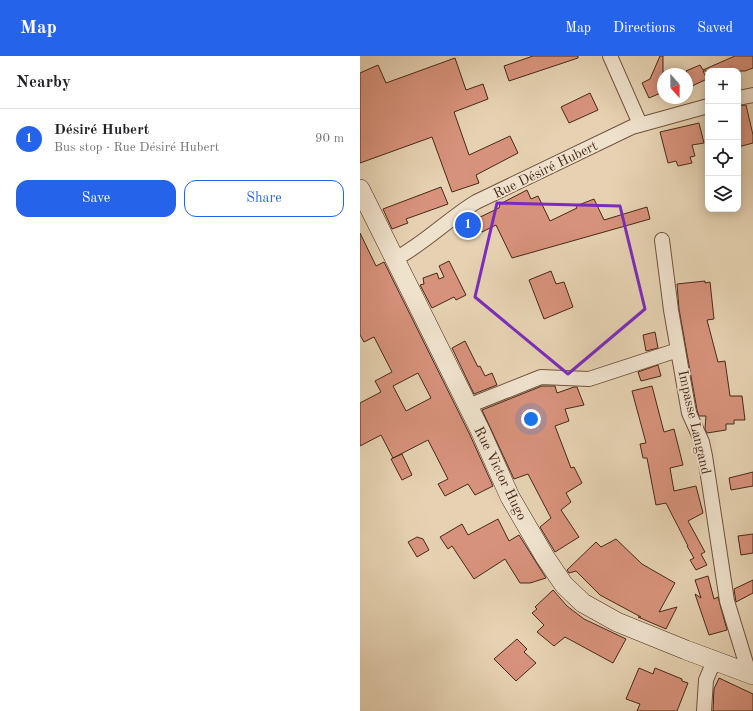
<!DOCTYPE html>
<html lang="en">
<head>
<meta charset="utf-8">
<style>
  :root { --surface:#fff; --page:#f6f6f6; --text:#202124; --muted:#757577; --line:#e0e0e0; --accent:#2563eb }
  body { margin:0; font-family:"Old Standard TT",serif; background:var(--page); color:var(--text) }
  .controls { position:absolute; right:12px; top:12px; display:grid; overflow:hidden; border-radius:8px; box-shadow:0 2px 10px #0003 }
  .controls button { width:36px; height:36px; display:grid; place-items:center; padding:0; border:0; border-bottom:1px solid var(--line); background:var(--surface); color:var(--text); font:20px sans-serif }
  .compass { position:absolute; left:297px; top:12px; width:36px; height:36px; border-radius:50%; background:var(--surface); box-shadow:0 2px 10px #0003; rotate:159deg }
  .you { position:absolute; left:171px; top:363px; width:14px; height:14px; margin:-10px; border:3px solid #fff; border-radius:50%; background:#1a73e8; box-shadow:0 0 0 6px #1a73e833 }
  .badge { display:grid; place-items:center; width:26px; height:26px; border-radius:50%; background:var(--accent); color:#fff; font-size:13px; font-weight:700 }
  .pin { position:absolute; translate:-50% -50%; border:2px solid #fff; box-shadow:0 1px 4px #0006 }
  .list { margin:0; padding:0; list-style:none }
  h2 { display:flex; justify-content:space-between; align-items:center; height:52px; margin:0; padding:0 16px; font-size:17px }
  h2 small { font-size:13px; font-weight:400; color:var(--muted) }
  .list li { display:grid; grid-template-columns:26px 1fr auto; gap:12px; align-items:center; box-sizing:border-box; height:60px; padding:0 16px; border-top:1px solid var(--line) }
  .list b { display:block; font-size:15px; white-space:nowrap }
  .list p { margin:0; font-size:13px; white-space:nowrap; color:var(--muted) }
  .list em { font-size:13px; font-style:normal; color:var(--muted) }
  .actions { display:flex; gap:8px; padding:12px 16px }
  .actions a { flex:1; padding:9px 0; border:1px solid var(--accent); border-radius:12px; text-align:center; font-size:14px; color:var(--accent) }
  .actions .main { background:var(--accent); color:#fff }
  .icon { flex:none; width:22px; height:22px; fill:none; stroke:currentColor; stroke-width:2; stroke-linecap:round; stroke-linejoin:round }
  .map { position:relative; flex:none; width:393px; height:655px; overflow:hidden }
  header { display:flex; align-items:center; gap:24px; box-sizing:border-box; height:56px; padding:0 20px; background:var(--accent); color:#fff }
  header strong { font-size:19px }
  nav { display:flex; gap:22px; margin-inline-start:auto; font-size:14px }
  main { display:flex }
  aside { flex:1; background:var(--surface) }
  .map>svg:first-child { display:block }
  .building { fill:#d7927b; stroke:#482818; fill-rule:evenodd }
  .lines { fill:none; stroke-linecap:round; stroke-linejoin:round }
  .street-casing { stroke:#70523e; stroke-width:16 }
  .secondary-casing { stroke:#482818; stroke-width:20 }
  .street { stroke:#efe2cd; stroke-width:14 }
  .secondary { stroke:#efe2cd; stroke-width:19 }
  .marked { fill:none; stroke:#7b2cbf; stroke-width:3; stroke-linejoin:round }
  .labels { text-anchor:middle; stroke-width:3.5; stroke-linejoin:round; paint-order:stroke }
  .street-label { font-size:14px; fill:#482818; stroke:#efe2cd }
</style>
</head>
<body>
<header>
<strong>Map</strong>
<nav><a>Map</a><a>Directions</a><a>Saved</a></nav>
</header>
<main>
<aside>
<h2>Nearby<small></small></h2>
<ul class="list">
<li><span class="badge">1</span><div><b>Désiré Hubert</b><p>Bus stop · Rue Désiré Hubert</p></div><em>90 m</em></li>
</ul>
<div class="actions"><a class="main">Save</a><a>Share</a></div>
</aside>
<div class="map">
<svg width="393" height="655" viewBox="0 0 393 655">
  <rect width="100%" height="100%" fill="#e6d2b2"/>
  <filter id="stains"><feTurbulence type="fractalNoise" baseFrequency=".005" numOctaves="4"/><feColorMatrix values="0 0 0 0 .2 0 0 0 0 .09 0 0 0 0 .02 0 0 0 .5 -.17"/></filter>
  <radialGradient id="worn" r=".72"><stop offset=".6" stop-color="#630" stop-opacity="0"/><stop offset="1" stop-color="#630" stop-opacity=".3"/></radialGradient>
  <path class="building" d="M173 0H218V2L149 25 144 10Z
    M300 0H303V36L289 42 282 27 290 23Z
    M375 0H393V12L385 15H343L347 23 332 30 326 15 340 9 343 14Z
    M95 2 106 34 123 28 128 43 94 56 109 99 150 80 158 97 116 119 119 127 92 136 72 81 0 107V17L18 9 26 27Z
    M230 37 238 54 209 67 201 51Z
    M386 49 393 79V87L378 91V50Z
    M339 67 344 87 332 89 335 100 330 101 332 107 318 110 316 105 308 107 300 76Z
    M81 131 88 148 46 163 48 167 32 173 23 153Z
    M167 134 171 143 178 140 190 165 217 152 216 150 234 143 244 164 287 151 290 163 152 202 136 169 122 176 116 163 139 152 140 148Z
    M0 177 16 210 24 206 110 379 133 430 115 439 108 428 85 440 78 428 88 423 68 384 33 402 21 379 0 390V347L21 336 15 325 32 316 14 281 4 286 0 279ZM58 317 71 342 46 355 33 330Z
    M89 205 106 239 96 244 94 241 72 252 60 229 64 228 63 222 77 217 79 223 84 221 79 210Z
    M191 215 196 228 204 226 213 251 184 263 169 224Z
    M345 225V227L350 226 354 263 347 264 358 306 365 305 370 340H382L385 364H374V368H366V374L347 377 345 373 346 360H339L337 354 319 253 317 228Z
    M295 276 298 292 286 295 283 279Z
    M105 285 118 311 120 310 125 320 132 317 137 329 114 338 92 292Z
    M298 309 301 320 281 325 278 316Z
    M182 330H195L197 337 214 331H217L224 349 205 353 209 365 195 370 211 412 214 411 222 427 206 437 211 446 201 454 219 481 195 496 180 471 191 462 168 418 154 423 122 354Z
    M292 330 304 376 314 373 323 409 310 412 314 435 336 430 343 457 328 465 345 496 341 498 347 509 336 514 330 504 334 502 327 490H328L306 447 296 449 287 402H283L280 388 286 387 272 335Z
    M42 398 52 419 42 424 31 403Z
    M393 416V430L371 434 369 422Z
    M138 463 149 485 159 479 186 522 170 527H160L145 503 114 523 92 490 88 493 80 481 102 468 108 479Z
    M393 478V497L381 499 378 480Z
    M57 481 63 483 69 494 57 501 48 486Z
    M256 483 282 508 315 527 299 556 317 551 306 573 278 561H281L240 539 216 515 209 517 207 514 236 486 241 491Z
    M348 520 354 543 358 541 367 574 349 579 335 538 341 542 335 524Z
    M393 524V537L376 546 374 533Z
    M193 534 207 550 224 563 266 583 253 607 205 581 194 590 177 576 184 569 172 557 177 553 175 551Z
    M157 583 167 593 164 596 176 607 156 625 134 603Z
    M279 612 293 618 295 612 322 623V625L328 627 317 655H277L280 648 266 643Z
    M359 622 393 638V655H353L354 633Z"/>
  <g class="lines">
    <g class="street-casing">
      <path id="street" d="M250 0 280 68
        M378 42 393 39
        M302 184 311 254 329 357 342 386 345 400 367 545 389 617
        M35 203C64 188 88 163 116 146L272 71 348 50
        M108 350 181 321 229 323 318 294
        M344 655 346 624 354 605"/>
    </g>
    <g class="secondary-casing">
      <path id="secondary" d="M0 133 120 374 150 441 185 501 204 529 223 547 257 566 326 594 393 619"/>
    </g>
    <use href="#street" class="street"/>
    <use href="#secondary" class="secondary"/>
  </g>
  <path class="marked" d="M137 147 260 150 285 253 208 318 115 241Z"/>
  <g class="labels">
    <g class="street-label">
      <text transform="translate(185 113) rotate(-26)" y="5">Rue Désiré Hubert</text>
      <text transform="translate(335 366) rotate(77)" y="5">Impasse Langand</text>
      <text transform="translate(141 417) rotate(64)" y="5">Rue Victor Hugo</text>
    </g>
  </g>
  <rect width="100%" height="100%" filter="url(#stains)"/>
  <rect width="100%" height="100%" fill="url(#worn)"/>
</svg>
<div class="controls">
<button>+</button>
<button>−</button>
<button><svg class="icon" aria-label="locate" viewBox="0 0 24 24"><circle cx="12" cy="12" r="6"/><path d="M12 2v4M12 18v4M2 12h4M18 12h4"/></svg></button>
<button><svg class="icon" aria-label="layers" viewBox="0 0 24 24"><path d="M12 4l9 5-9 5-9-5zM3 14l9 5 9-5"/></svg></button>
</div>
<svg class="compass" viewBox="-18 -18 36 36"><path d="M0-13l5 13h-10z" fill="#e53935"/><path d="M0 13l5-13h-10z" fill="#757577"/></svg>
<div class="you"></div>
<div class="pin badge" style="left:108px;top:169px">1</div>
</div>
</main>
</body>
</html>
